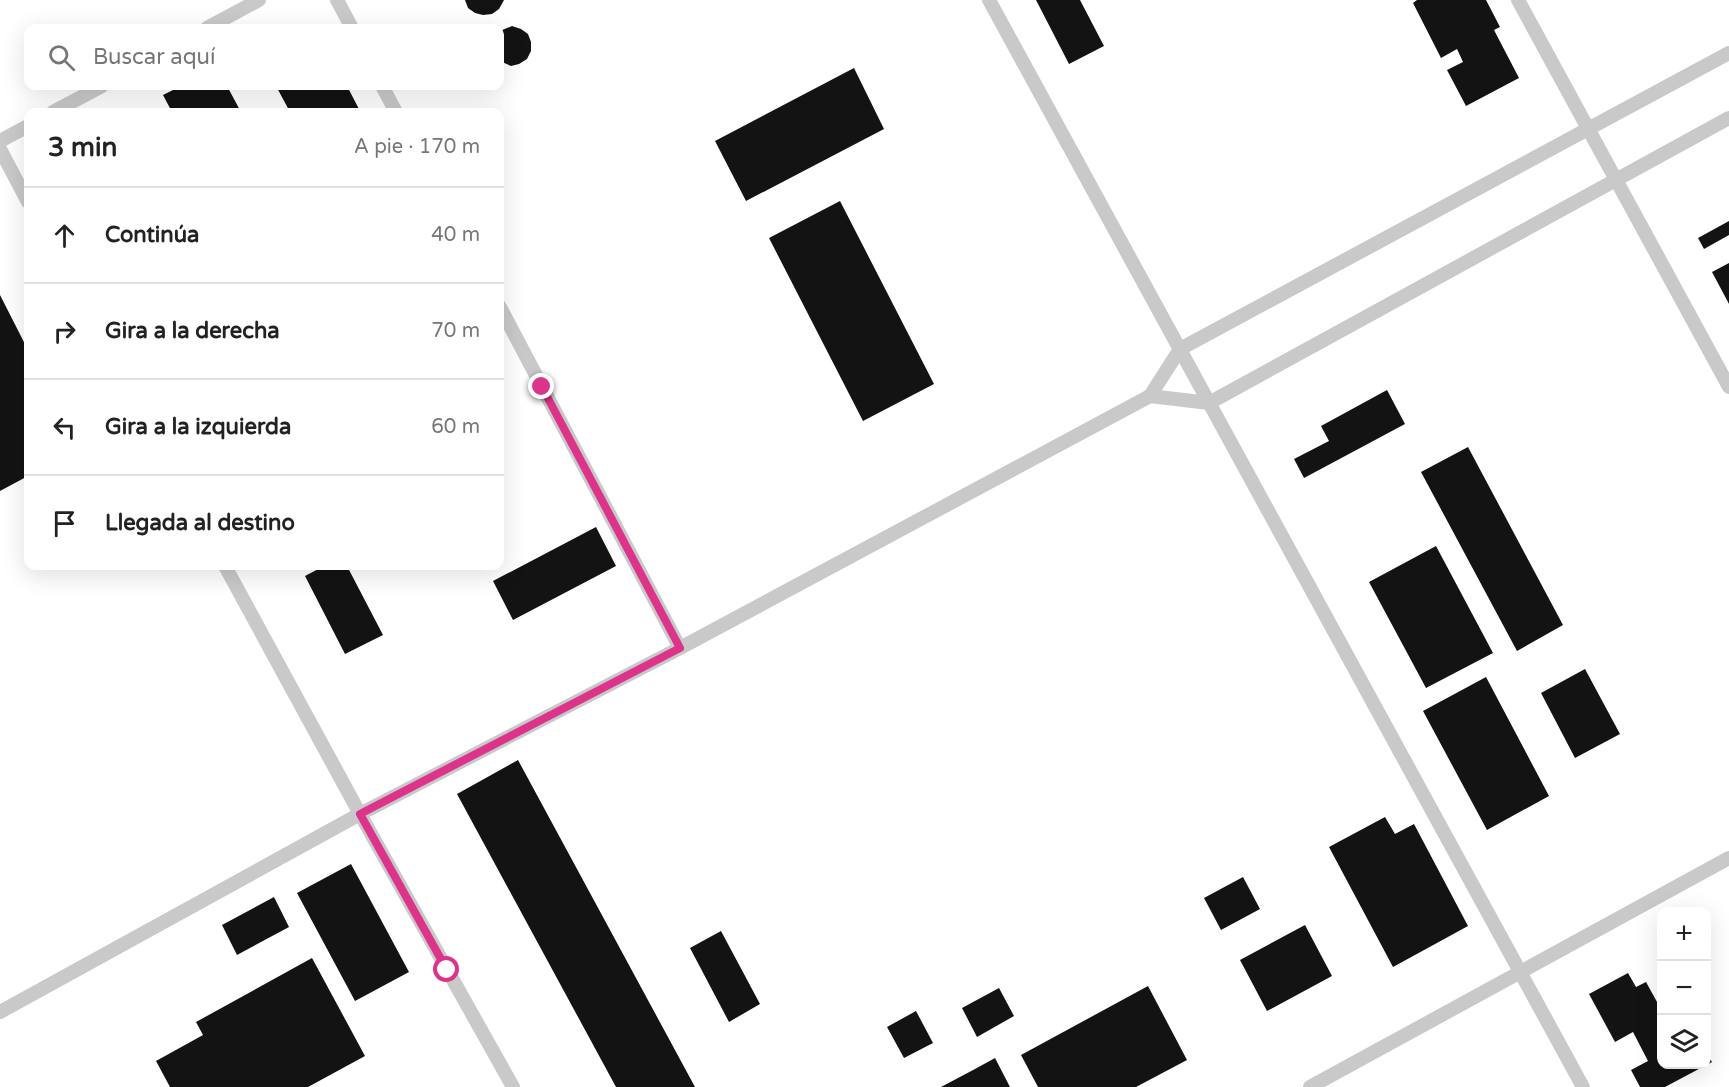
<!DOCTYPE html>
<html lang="es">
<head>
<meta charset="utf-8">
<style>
  :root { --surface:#fff; --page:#f2f2f2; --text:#222; --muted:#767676; --line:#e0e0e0 }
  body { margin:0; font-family:"Varela Round",sans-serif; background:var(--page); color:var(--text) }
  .controls { position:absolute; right:18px; bottom:18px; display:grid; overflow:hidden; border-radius:12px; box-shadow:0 6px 24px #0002 }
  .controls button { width:54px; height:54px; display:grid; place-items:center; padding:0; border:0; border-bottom:2px solid var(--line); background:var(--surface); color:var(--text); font:30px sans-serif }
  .stop { position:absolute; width:18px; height:18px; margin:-14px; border:4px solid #dc348a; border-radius:50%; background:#fff }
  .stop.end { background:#dc348a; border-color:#fff; box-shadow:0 2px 6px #0008 }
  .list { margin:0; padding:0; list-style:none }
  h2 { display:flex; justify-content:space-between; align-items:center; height:78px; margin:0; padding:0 24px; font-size:26px }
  h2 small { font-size:20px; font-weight:400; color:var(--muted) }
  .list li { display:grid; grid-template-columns:39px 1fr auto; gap:18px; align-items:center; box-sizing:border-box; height:96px; padding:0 24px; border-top:2px solid var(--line) }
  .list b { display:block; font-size:22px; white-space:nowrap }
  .list em { font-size:20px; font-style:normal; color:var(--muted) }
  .icon { flex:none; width:33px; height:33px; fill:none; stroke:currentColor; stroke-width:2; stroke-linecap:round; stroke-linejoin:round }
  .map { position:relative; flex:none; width:1729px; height:1087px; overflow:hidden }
  .search { position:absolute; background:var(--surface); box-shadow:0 6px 24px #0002; left:24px; top:24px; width:480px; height:66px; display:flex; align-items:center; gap:15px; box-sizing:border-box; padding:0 21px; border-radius:12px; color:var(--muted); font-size:22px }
  .panel { position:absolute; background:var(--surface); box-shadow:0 6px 24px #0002; left:24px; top:108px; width:480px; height:462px; border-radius:12px }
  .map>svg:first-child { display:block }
  .building { fill:#131313 }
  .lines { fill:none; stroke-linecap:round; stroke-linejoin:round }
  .service { stroke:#c9c9c9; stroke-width:14 }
  .route { stroke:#dc348a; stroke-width:8 }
</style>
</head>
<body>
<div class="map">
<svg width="1729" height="1087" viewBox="0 0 1729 1087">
  <rect width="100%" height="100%" fill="#fff"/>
  <path class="building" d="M465 0H504L499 9 492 14 483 15 475 13 468 8Z
    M1036 0H1080L1104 46 1069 64Z
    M1417 0H1486L1500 27 1494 30 1519 78 1466 106 1447 70 1463 62 1457 49 1441 58 1413 3Z
    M512 26 521 29 528 34 531 42V51L527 59 519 64 511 66 500 61V31Z
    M854 68 884 129 746 201 715 141Z
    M181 86 197 87 227 86 241 112H172L163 95Z
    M276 86H347L360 111 290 112Z
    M840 201 934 384 863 421 769 238Z
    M1729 221V235L1704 249 1698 238Z
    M1729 263V304L1712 272Z
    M0 295 28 350V476L0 491Z
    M1387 390 1405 424 1304 478 1294 459 1329 441 1321 426Z
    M1468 447 1563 625 1517 651 1421 472Z
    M596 527 616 566 513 620 493 581Z
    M1436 546 1493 653 1426 688 1369 582Z
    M324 566H347L383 635 345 654 305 576Z
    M1585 669 1620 734 1575 758 1541 693Z
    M1486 677 1549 796 1487 830 1423 711Z
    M518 760 695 1087H616L457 794Z
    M1385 817 1395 834 1414 824 1468 926 1393 967 1329 847Z
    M351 864 409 972 355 1001 297 893Z
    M1243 877 1260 909 1221 930 1204 898Z
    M274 897 289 927 237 955 222 925Z
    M1305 925 1332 976 1267 1011 1240 960Z
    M721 931 760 1004 729 1022 690 948Z
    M312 958 365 1056 308 1087H170L156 1061 203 1035 196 1022Z
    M1628 973 1636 987 1646 982 1662 1011V1064H1706V1052L1712 1062 1665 1087H1640L1631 1070 1648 1061 1633 1032 1615 1042 1589 994Z
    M1148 986 1187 1060 1136 1087H1038L1021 1055Z
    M999 988 1014 1016 977 1037 962 1008Z
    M916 1011 933 1043 904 1058 887 1027Z
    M995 1058 1010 1087H941L975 1069Z"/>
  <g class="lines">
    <path class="service" d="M337 0 352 28
      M989 0 1583 1087
      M1518 0 1729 387
      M207 28 259 0
      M382 86 396 112
      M53 112 102 86
      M0 141 28 126
      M0 149 28 202
      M500 307 680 648
      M1150 396 1209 403 1729 118
      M225 566 360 814 513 1087
      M0 1012 360 814 680 648 1150 396 1180 349 1729 53
      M1310 1087 1729 858"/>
  </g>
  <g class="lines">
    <path class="route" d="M447 970 360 814 680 648 542 387"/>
  </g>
</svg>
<div class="controls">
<button>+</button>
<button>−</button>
<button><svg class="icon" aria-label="layers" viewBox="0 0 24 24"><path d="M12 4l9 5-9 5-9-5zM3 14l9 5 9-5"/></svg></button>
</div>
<div class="stop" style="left:447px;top:970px"></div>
<div class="stop end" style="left:542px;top:387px"></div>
<div class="search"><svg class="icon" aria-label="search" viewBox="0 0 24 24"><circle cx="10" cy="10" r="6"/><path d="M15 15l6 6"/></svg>Buscar aquí</div>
<section class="panel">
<h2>3 min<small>A pie · 170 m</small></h2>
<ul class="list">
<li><svg class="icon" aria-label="ahead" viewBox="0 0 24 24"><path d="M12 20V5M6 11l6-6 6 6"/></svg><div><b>Continúa</b></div><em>40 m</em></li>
<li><svg class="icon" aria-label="right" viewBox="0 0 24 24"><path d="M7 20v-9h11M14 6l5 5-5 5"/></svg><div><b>Gira a la derecha</b></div><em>70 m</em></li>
<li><svg class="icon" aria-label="left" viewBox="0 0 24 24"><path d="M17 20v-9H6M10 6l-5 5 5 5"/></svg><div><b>Gira a la izquierda</b></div><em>60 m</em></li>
<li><svg class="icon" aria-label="arrive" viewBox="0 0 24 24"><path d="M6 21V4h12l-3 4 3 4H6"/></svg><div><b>Llegada al destino</b></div></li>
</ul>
</section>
</div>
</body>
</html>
